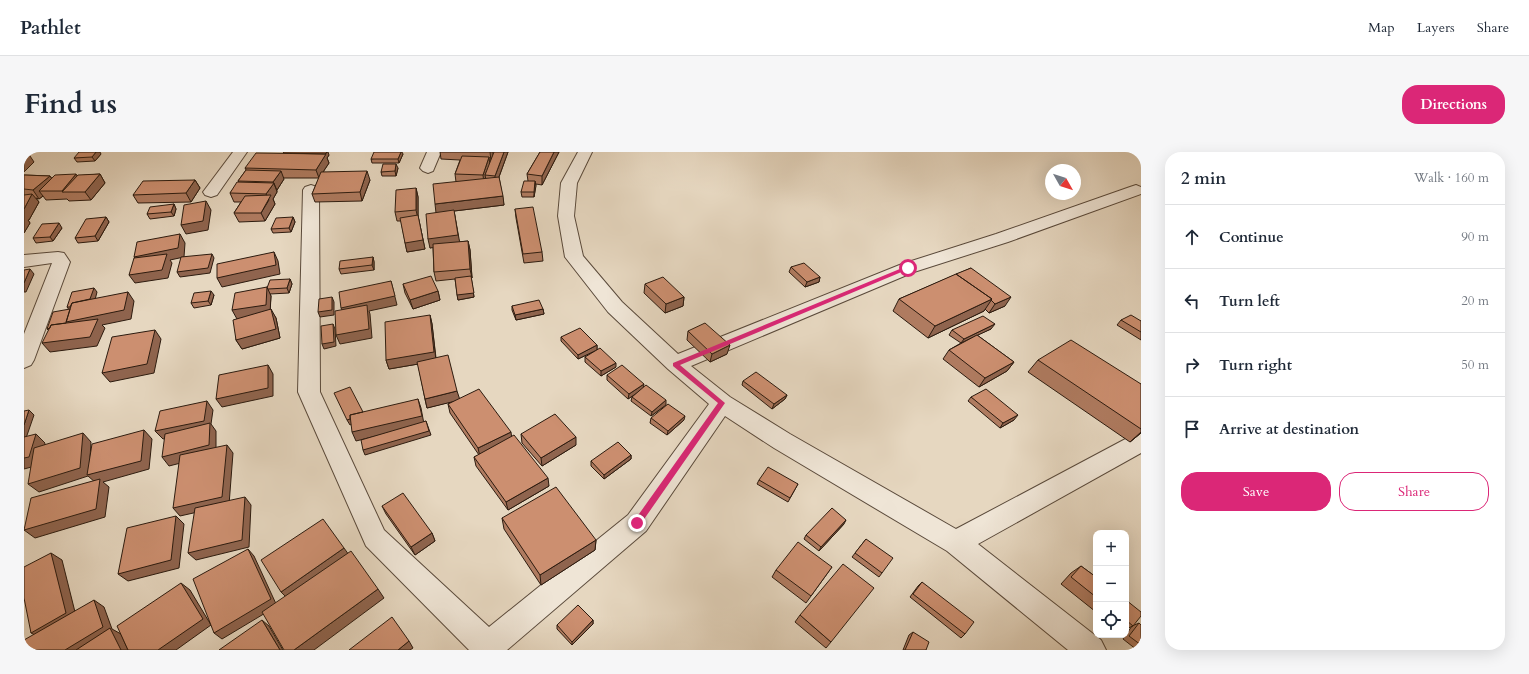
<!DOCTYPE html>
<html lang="en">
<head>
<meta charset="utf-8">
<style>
  :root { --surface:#fff; --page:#f6f6f7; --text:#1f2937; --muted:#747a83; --line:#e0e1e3; --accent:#db2777 }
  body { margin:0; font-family:Cardo,serif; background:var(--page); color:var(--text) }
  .controls { position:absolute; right:12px; bottom:12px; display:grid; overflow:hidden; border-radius:8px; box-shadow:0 4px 16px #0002 }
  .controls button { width:36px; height:36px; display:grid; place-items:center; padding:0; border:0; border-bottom:1px solid var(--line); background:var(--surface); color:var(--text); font:20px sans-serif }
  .compass { position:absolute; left:1021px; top:12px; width:36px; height:36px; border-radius:50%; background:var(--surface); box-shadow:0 4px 16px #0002; rotate:129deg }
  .stop { position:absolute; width:12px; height:12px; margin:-9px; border:3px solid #db2777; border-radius:50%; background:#fff }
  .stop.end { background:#db2777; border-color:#fff; box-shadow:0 1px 4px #0008 }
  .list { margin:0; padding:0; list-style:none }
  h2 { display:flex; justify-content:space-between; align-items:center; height:52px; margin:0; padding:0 16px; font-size:17px }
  h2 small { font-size:13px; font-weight:400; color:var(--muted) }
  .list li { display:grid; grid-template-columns:26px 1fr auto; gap:12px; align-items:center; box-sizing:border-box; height:64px; padding:0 16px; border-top:1px solid var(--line) }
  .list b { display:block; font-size:15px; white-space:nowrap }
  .list em { font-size:13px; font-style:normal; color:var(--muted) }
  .actions { display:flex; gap:8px; padding:12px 16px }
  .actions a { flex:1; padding:9px 0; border:1px solid var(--accent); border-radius:16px; text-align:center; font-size:14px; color:var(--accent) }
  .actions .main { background:var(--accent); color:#fff }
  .icon { flex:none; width:22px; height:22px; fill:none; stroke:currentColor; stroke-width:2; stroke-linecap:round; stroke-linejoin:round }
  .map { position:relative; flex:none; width:1117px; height:498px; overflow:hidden; border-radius:16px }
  header { display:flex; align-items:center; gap:24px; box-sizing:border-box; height:56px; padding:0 20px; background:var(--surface); border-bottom:1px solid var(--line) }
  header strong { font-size:19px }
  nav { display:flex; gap:22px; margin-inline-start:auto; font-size:14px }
  .intro { display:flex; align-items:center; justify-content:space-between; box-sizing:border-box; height:96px; padding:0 24px }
  h1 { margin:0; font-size:28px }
  .button { padding:10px 18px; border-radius:16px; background:var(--accent); color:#fff; font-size:14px; font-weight:700 }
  main { display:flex; gap:24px; padding:0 24px }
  aside { flex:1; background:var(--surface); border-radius:16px; box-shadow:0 4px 16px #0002 }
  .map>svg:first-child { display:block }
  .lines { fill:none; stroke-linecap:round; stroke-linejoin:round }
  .street-casing { stroke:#5a4a3b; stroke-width:2 }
  .street { fill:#efe5d6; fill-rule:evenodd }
  .wall { fill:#af7b60; stroke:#2c1b0f }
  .shaded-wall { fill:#8f644e; stroke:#2c1b0f }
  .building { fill:#cc8f70; stroke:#2c1b0f }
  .route { fill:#db2777 }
</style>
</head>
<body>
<header>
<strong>Pathlet</strong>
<nav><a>Map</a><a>Layers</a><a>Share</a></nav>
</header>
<div class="intro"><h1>Find us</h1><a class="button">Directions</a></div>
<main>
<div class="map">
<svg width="1117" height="498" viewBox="0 0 1117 498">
  <rect width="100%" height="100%" fill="#e6d7c0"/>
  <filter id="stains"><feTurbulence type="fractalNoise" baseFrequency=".005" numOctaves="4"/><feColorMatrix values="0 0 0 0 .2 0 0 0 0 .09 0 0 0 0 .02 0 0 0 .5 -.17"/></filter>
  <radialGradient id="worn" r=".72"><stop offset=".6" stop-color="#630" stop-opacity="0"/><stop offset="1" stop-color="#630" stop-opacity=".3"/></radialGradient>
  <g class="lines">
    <g class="street-casing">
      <path id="street" d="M209 0H223L193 43 187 45 181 43 179 40Z
        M403 0H417L409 19 404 21 399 19 396 16Z
        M554 0H568L553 31 550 64 559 104 598 150 654 202 878 112 972 82 1106 35 1112 33 1117 35V42L984 90 890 120 667 214 706 245 766 282 932 377 1109 283 1117 281V301L954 392 1077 488 1082 498H1044L923 399 750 296 701 264 622 379 483 498H445L342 394 274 240 279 38 281 35 287 33 293 35 295 38 296 240 360 378 465 475 604 363 685 252 644 217 584 160 541 105 534 64 537 31Z
        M34 100 40 101 46 110 10 208 7 213 0 216V182L28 111 0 115V103Z"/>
    </g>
    <use href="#street" class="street"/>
  </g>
  <path class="wall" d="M416 0H484L475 25 480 53 430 59 435 90 444 89 446 98 448 126H447L450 145 434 148 431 127 412 129 410 120 409 95 406 96 412 61 432 30 431 22 436 8 417 7Z
    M516 0H535L518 33 512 32 510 45H498L497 40 504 29 503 22Z
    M77 2 71 9 53 10 50 6Z
    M379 2 375 11H348L347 7Z
    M305 3 303 6 305 11 299 20 346 28 338 49 291 50 288 42 295 26H259L260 27 253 38V40L249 47 251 52 241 69 215 70 210 61 217 50H210L206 41 215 30 214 29 222 18 221 16Z
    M374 16 372 24H358L357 20Z
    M76 22 81 31 67 48 45 49 43 47 22 48 19 44 15 47 12 46 15 50 5 68H4L6 71 0 81V23L26 24 27 26Z
    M171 28 176 36 167 50 114 51 109 43Z
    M392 36 394 45V64L401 97 383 100 377 69H373L371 60Z
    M150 52 152 57 150 64 126 67 123 62Z
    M491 57 518 100 519 109 500 111 492 66Z
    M82 65 85 70 74 89 54 91 51 86Z
    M269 65 271 70 267 80 249 81 247 77Z
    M38 76 29 89 12 91 9 86Z
    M349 105 350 110V118L317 122 315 117Z
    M767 115 796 125 795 130 781 135 765 120Z
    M947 116 981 154 965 161 961 157 960 159 904 186 869 159 875 147Z
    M266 127 268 132 265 141 246 142 247 144 246 157 252 166 256 186 218 197 212 188 213 167 243 135Z
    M379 132 414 139 416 148 389 157 381 141Z
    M621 132 660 145 659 154 641 161 620 141Z
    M190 143 187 153 170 156 167 151Z
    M488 154 519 157 520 162 492 168 488 158Z
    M406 163 408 172 412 206 435 247 488 285 525 334 484 358 452 314 450 305 455 303 426 261 424 252 430 249 403 256 401 247 394 212 365 217 362 208Z
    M1097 168 1117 169V188L1093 173Z
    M967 177 953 183 990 210 983 219 955 235 919 207 925 198 937 191 925 183 928 178Z
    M664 179 703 202 686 210 663 188Z
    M537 185 573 193V198L554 207 537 189Z
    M561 205 592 215 577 224 561 210Z
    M1014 208 1117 232V281L1106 290 1004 220Z
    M583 223 620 235 642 253 627 264 607 249 608 245 611 242 604 247 583 228Z
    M719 229 763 243 761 247 748 257 718 233Z
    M947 245 990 268 976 276 944 249Z
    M627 266 660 268 643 283 626 271Z
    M497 282 552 293 518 314 498 291Z
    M607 303V307L580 327 567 314V309Z
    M735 328 774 332 764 350 733 332Z
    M358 354 408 381 411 389 391 403 362 362Z
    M478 366 572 388 571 398 517 433 480 377Z
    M820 372 795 399 780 387 782 383Z
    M842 387 858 421 855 425 828 405Z
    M1057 414 1072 425V460L1037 432 1047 421Z
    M808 415 782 451 748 425 752 418Z
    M898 430 941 482 937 486 886 445 894 434Z
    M1102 448 1109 474 1102 477Z
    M776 463 807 490 802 496 771 470Z
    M569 468V472L548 493 533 477V473Z
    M1115 471 1117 473V498H1113L1099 487 1108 474Z
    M889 480 902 498H879L885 483Z"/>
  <path class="shaded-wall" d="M72 0H76L77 2 71 9 68 5Z
    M303 0H304L305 3 303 6 305 11 295 26 292 18Z
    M377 0H378L379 2 375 11 374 7Z
    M466 0H469V3L467 9Z
    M480 0H484L472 33 471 24Z
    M530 0H535L518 33V24Z
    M4 1 10 10 0 20V5Z
    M465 5 466 14 461 23 462 28 460 32 459 23Z
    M372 12 374 16 372 24 371 19Z
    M257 19 260 27 253 38 249 30Z
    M343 19 346 28 338 49 336 40Z
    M52 22 58 31 39 40 38 39Z
    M76 22 81 31 67 48 61 40Z
    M26 24 32 33 15 39 19 44 15 47 9 38Z
    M171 28 176 36 167 50 162 41Z
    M511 29 512 34 510 45V40Z
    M250 31 253 40 249 47 251 52 241 69 237 61 245 48 242 42Z
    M392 36 394 45V67L392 58Z
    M8 42 15 50 5 68H4L6 71 0 81V57Z
    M479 44 480 53 430 59 436 92 406 96 404 87 412 61 411 52Z
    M182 49 187 58 184 78 162 82 157 73Z
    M150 52 152 57 150 64 147 60Z
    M394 64 401 97 383 100 381 91Z
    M82 65 85 70 74 89 71 84Z
    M269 65 271 70 267 80 265 76Z
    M35 71 38 76 29 89 26 85Z
    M156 82 161 91 160 105 146 108 148 111 144 126 111 131 105 123 116 114 110 105Z
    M444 89 446 98 448 126 446 117Z
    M250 100 254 109 256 122 198 135 193 126Z
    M188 102 190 106 186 121 156 125 153 120Z
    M349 105 350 110V118L348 113Z
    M6 117 10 122 2 140H0V131Z
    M447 124 450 145 434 148 433 143Z
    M796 125 795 130 781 135 783 130Z
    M266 127 268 132 265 141 263 136Z
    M367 129 373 153 345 159 346 162 348 186 316 192 312 183 321 165 317 156Z
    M243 135 247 144 246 162 213 167 208 158Z
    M70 136 73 140 69 156 104 140 110 149 107 167 78 173 81 176 73 194 26 200 18 191 28 181 23 177 46 159 43 155Z
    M187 139 190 143 187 153 184 149Z
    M414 139 416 148 389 157 386 148Z
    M308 145 310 150V163L296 165 294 160Z
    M660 145 659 154 641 161 642 152Z
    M987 145 981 154 965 161 971 152Z
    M968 147 960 159 904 186 911 174Z
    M247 157 252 166 256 186 218 197 212 188Z
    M519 157 520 162 492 168 491 163Z
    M406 163 408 172 412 209 365 217 362 208Z
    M309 172 311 177 312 194 300 197 298 192Z
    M971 172 967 177 937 191 940 187Z
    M131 178 137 187 130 221 86 230 78 221Z
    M573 193V198L554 207V203Z
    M706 193 703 202 686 210 688 202Z
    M990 210 983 219 955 235 961 226Z
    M592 211V215L577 224V219Z
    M244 213 249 222V244L198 255 192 247Z
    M620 232 619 237 604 247 605 242Z
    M433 239 436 248 403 256 401 247Z
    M763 243 761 247 748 257 750 252Z
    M394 247 397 256 400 272 332 289 328 280Z
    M642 248V253L627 264 628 260Z
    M183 249 189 258 187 272 192 279V302L145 314 138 305 186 278 139 287 131 279Z
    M5 258 10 263 0 292V273Z
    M340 261 342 266 326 273 323 268Z
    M994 263 990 268 976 276 979 271Z
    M661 264 660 268 643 283 644 279Z
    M402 269 407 283 341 303 339 298Z
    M120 278 128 287 125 317 79 330 85 335 81 365 11 386 0 378 72 331 64 324 15 340 4 332 59 281 67 290 65 323Z
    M487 280 488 288 456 305 454 296Z
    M1117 280V281L1106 290Z
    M12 282 21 291 15 313 0 317V306Z
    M552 285V293L518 314 517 306Z
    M203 293 209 301 205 353 156 364 149 356Z
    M607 303V307L580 327V323Z
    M524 326 525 334 484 358 482 350Z
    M221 345 227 353 225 395 172 408 164 401Z
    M152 364 160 372 155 416 104 429 94 422Z
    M822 368 820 372 795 399 797 395Z
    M408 381 411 389 391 403 387 395Z
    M572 388 571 398 517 433 516 423Z
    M320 396 325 403 263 446 257 440Z
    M224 397 230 404 253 454 198 487 190 481Z
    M27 401 38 408 53 468 19 487 7 481Z
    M157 431 166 438 187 473 152 498H134Z
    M354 437 360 446 290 498H270Z
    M70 448 80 455 88 477 97 482 104 498H41Z
    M238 468 245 474 259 498H256Z
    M569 468V472L548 493V490Z
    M385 489 389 496 386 498H374Z"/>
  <path class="building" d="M55 0H72L68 5 50 6Z
    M260 0H303L301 2 259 1Z
    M350 0H377L374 7H347Z
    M470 0H480L471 24 461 23Z
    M516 0H530L518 24 503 22Z
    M0 1H4L0 5Z
    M232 1 302 2 292 18 221 16Z
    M438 4 465 5 459 23 431 22Z
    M359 12H372L371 19 357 20Z
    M222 18 257 19 249 30 214 29Z
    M343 19 336 40 288 42 297 20Z
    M52 22 38 39H15L31 23Z
    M76 22 61 40H38L54 23Z
    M0 23 26 24 9 38 0 37Z
    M475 25 479 44 411 52 409 32Z
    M171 28 162 41 109 43 119 29Z
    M500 29H511L510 40H497Z
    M213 30 250 31 242 42 206 41Z
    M392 36V58L371 60 372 38Z
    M8 42 0 57V43Z
    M247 43 237 61H210L221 44Z
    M182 49 179 69 157 73 160 53Z
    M150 52 147 60 123 62 126 55Z
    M509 55 518 100 499 102 491 57Z
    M430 58 434 83 404 87 402 62Z
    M394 63 399 88 381 91 376 66Z
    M82 65 71 84 51 86 62 67Z
    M269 65 265 76 247 77 252 66Z
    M35 71 26 85 9 86 18 72Z
    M156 82 154 96 110 105 113 90Z
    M444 89 446 117 410 120 409 92Z
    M250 100 252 113 193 126V112Z
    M143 102 138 118 105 123 110 106Z
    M188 102 184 116 153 120 157 105Z
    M349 105 348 113 315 117 316 109Z
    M780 111 796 125 783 130 767 115Z
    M947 116 987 145 971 152 967 148 968 147 932 122Z
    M6 117 0 131V118Z
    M932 122 968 147 911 174 875 147Z
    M407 124 414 139 386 148 379 132Z
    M447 124 450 141 433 143 431 126Z
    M639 125 660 145 642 152 621 132Z
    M266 127 263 136 244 137 243 136 246 128Z
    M367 129 371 144 317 156 315 140Z
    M243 135 242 153 208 158 211 141Z
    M70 136 66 147 48 151 46 155H43L48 140Z
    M187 139 184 149 167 151 170 141Z
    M104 140 100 158 42 170 48 151Z
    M308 145V158L294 160 295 147Z
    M515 148 519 157 491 163 488 154Z
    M343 153 345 177 312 183 311 159Z
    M46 157 42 171 27 173 26 176 23 177 29 160Z
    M247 157 252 177 212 188 209 168Z
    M406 163 410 200 362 208 361 170Z
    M1107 163 1117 169V180L1097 168Z
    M959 164 971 172 940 187 928 178Z
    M74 167 66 185 18 191 27 173Z
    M681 171 706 193 688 202 664 179Z
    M309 172 310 190 298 192 297 174Z
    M556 176 573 193 554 203 537 185Z
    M131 178 123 212 78 221 88 185Z
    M953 183 990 210 961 226 925 198Z
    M1047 188 1117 232V277L1014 208Z
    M576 196 592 211 577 219 561 205Z
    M424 203 433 239 401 247 393 210Z
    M244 213V236L192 247 195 223Z
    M598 213 620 232 605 242 583 223Z
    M732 220 763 243 750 252 719 229Z
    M622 233 642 248 628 260 608 245Z
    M326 235 339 260 326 263V267L323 268 310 241Z
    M455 237 487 280 454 296 424 252Z
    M962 237 994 263 979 271 947 245Z
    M394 247 398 264 328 280 326 263Z
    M183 249 180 269 131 279 136 259Z
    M644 252 661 264 644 279 627 266Z
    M5 258 0 273V259Z
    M531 262 552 285 517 306 497 282Z
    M402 269 405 279 339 298 337 288Z
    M186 271 185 293 138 305 141 282Z
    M120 278 117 309 63 323 68 292Z
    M59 281 56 316 4 332 10 296Z
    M12 282 5 305 0 306V285Z
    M490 283 524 326 482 350 450 305Z
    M594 290 607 303 580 323 567 309Z
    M203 293 198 345 149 356 156 303Z
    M744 315 774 332 766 346 735 328Z
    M76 327 72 357 0 378 7 346Z
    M532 335 572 388 516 423 478 366Z
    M379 341 408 381 387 395 358 354Z
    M221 345 218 388 164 401 171 356Z
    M808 356 822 368 797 395 782 383Z
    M152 364 147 408 94 422 103 376Z
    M299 367 320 396 257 440 237 408Z
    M842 387 869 406 858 421 831 401Z
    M774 390 808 415 787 444 752 418Z
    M224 397 247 447 190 481 169 427Z
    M327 399 354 437 270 498H260L238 460Z
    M27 401 42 461 7 481 0 446V415Z
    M819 412 850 436 807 490 776 463Z
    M1057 414 1072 425V445L1047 425Z
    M898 430 950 470 941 482 889 442Z
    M157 431 179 467 134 498H104L93 474Z
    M70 448 79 475 41 498H0V488Z
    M1102 448 1117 460V464L1109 474 1102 468Z
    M554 453 569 468 548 490 533 473Z
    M368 465 385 489 374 498H325Z
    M238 468 256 498H195Z
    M1115 471 1117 473V493L1105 484Z
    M86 476 97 498H52Z
    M889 480 905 490 902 498H881Z"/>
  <path class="route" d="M883 114 887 116 656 213 701 251 616 373H610V369L694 251 649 214V211Z"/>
  <rect width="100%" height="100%" filter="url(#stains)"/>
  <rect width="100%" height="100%" fill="url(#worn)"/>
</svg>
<div class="controls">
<button>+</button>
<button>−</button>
<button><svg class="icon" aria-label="locate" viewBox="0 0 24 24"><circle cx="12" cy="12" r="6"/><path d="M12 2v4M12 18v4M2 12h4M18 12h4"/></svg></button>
</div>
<svg class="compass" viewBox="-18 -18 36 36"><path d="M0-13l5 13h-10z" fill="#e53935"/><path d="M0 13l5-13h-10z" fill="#747a83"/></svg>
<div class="stop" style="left:884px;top:116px"></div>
<div class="stop end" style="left:613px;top:371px"></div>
</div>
<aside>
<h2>2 min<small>Walk · 160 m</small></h2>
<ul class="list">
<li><svg class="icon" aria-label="ahead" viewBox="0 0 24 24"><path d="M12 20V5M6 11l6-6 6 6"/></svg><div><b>Continue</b></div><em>90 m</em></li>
<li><svg class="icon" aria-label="left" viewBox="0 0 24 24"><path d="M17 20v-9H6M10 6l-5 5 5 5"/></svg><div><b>Turn left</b></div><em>20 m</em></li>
<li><svg class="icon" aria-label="right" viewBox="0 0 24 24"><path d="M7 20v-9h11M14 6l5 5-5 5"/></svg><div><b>Turn right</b></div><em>50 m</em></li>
<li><svg class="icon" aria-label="arrive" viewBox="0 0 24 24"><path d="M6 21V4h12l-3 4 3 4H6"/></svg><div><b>Arrive at destination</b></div></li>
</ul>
<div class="actions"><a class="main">Save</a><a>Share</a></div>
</aside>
</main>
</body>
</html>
